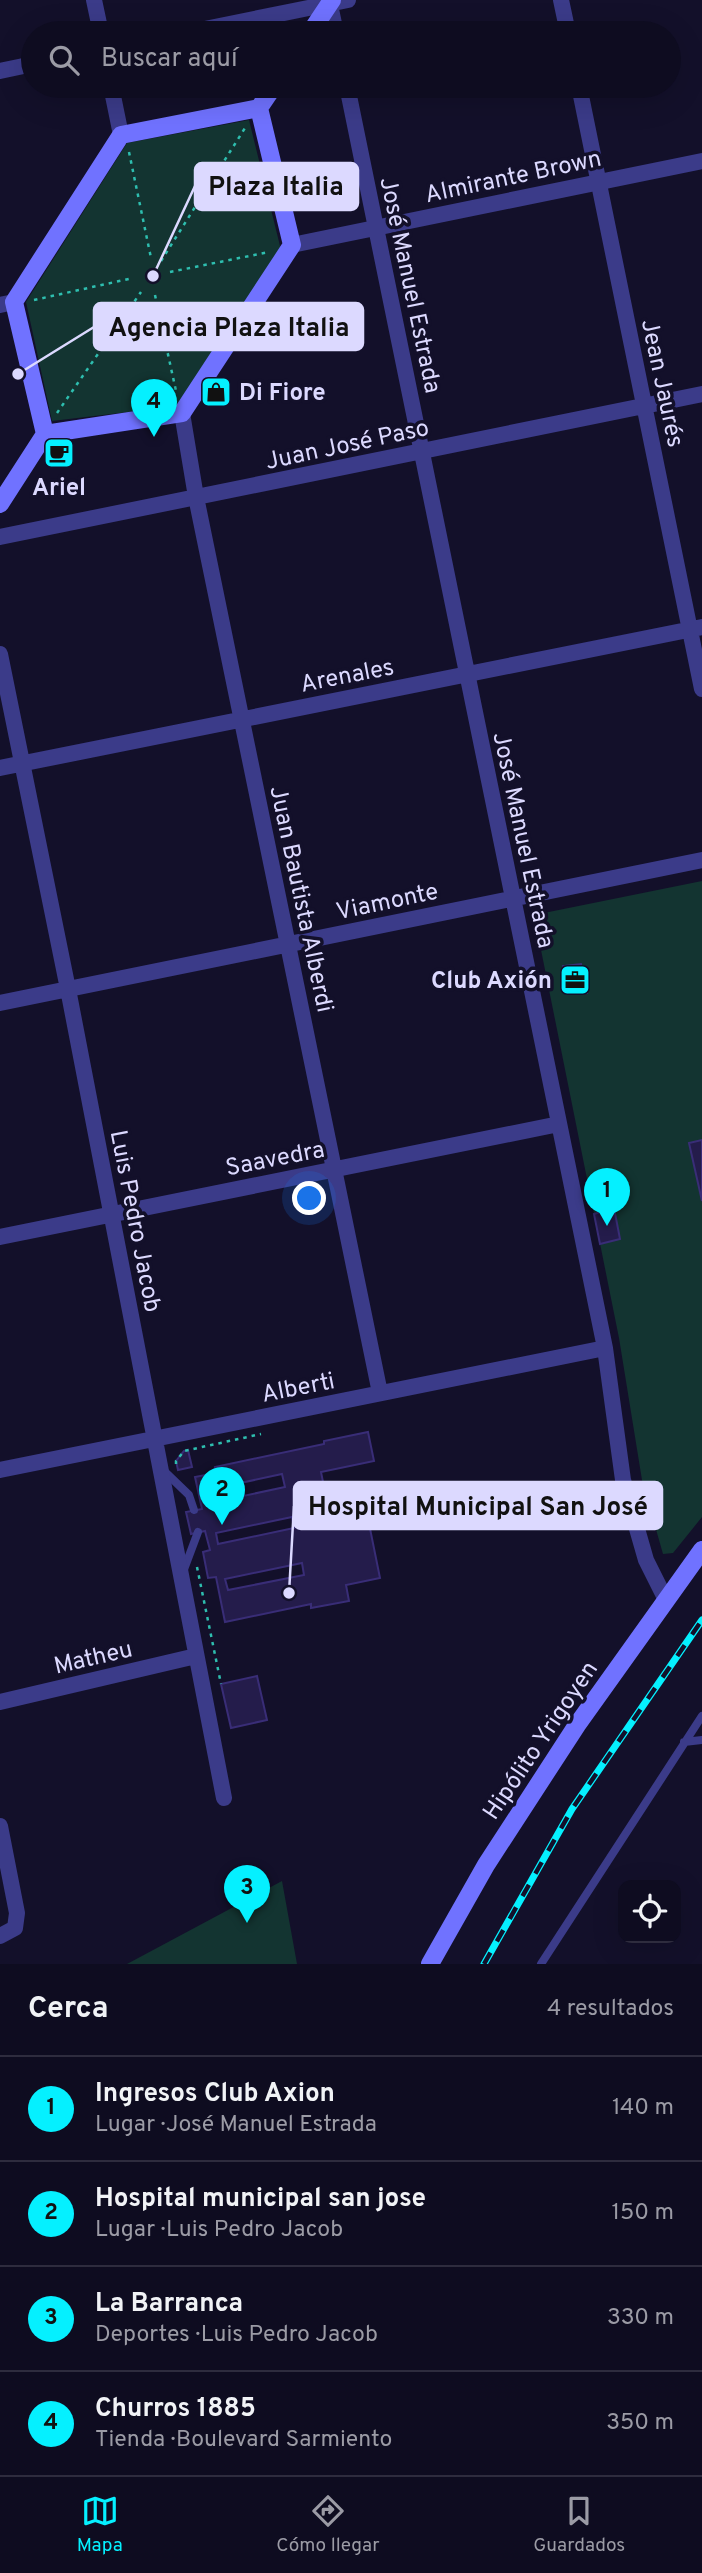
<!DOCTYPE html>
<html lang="es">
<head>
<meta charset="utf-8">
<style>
  :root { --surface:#0e0c20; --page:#1c1a2d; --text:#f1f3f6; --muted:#9b9ba5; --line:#2e2c3e; --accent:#05f0ff }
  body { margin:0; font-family:Overpass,sans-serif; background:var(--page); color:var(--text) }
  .controls { position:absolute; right:21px; bottom:21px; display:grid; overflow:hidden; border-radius:14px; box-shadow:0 7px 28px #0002 }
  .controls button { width:63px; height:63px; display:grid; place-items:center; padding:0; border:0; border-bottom:2px solid var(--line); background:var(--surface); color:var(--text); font:35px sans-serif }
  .you { position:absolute; left:310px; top:1199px; width:24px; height:24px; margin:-18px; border:5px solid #fff; border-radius:50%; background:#1a73e8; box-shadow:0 0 0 10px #1a73e833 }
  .badge { display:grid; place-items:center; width:46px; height:46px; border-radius:50%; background:var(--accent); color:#111; font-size:23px; font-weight:700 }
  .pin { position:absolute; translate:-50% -58px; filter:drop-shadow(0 2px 4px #0008) }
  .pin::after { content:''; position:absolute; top:37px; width:24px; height:21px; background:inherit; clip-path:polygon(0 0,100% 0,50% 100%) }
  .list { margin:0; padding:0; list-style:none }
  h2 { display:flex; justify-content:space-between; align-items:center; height:91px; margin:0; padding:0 28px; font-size:30px }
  h2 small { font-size:23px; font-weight:400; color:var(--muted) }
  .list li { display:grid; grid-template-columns:46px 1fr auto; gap:21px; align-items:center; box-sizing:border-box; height:105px; padding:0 28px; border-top:2px solid var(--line) }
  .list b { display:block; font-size:26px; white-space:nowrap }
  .list p { margin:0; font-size:23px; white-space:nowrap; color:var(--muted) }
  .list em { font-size:23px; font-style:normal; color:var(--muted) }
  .icon { flex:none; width:38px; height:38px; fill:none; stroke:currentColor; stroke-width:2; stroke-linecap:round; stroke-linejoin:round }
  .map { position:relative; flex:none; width:702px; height:1964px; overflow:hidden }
  .search { position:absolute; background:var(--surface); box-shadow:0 7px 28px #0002; left:21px; right:21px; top:21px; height:77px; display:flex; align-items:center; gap:18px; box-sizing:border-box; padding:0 24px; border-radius:38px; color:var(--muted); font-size:26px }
  .sheet { height:511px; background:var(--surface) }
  nav { display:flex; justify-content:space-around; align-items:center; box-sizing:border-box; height:98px; border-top:2px solid var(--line); background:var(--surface); font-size:19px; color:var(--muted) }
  nav a { display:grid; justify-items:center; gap:4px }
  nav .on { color:var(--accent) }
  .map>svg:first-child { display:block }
  .green { fill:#133431 }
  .building { fill:#241c4b; stroke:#392d77; stroke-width:2; fill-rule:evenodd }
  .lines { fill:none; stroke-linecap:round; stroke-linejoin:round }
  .path { stroke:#2ebeaf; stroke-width:2.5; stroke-dasharray:3.5 5; stroke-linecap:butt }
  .lane { stroke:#3b3b89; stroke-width:8 }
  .street { stroke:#3b3b89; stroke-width:16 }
  .secondary { stroke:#7072ff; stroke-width:18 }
  .rail-casing { stroke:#05f0ff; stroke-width:7 }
  .rail { stroke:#13102a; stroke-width:4.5; stroke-dasharray:13; stroke-linecap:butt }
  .labels { text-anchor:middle; stroke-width:7; stroke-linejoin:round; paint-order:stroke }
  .street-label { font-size:24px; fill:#dcd9ff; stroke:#13102a }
  .poi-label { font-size:24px; font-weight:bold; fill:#dcd9ff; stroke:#13102a; text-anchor:start }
  .leader { fill:none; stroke:#dcd9ff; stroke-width:2.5 }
  .callout-dot { fill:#dcd9ff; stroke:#13102a; stroke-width:2.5 }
  .callout { fill:#dcd9ff; stroke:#dcd9ff; stroke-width:2.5 }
  .callout-label { font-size:26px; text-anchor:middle; font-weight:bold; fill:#111 }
</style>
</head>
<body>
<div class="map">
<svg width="702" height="1964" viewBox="0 0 702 1964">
  <rect width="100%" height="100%" fill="#13102a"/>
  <path class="green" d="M249 120 281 250 179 406 52 421 26 302 127 143Z
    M702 881V1517L673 1553 663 1554 642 1480 619 1338 534 915Z
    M282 1881 297 1964H127Z"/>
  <path class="building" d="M581 964 587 993 570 994 563 966Z
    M702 1140V1201L689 1143Z
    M614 1208 620 1239 600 1244 594 1214Z
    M368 1432 374 1461 321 1472 332 1527 354 1523 348 1493H343L342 1488 361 1484 380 1578 346 1585 349 1601 311 1608V1604L225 1622 216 1577 208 1578 203 1552 210 1550 205 1531 191 1534 186 1512 202 1509 195 1477 216 1473 215 1467 324 1444V1441ZM282 1474 285 1487 210 1503 208 1490ZM292 1517 294 1528 218 1544 216 1533ZM302 1563 304 1575 228 1590 225 1579Z
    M188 1450 192 1467 178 1470 176 1461 184 1451Z
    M257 1676 267 1720 231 1728 221 1684Z"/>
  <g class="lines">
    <path class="path" d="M129 152 151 258
      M161 261 245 128
      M170 272 269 252
      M155 295 176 391
      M34 300 133 278
      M57 413 141 292
      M176 1464V1461L184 1451 261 1434
      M197 1567 221 1684"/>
    <path class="lane" d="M162 1469 189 1495 194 1510
      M183 1572 198 1532
      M684 1742 702 1740
      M541 1964 702 1716"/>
    <path class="street" d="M94 0 101 33
      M329 0 336 33
      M561 0 568 33
      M185 33 348 0
      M0 71 33 64
      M111 86 121 135
      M347 86 605 1348 623 1480 646 1560 666 1600
      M579 86 702 689
      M292 245 702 161
      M0 305 14 302
      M182 413 196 497 380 1393
      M0 537 702 394
      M0 654 68 989 224 1798
      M0 768 702 627
      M0 1003 702 860
      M0 1237 559 1124
      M0 1470 605 1348
      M0 1702 196 1656
      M0 1826 17 1913 15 1928 0 1936"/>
    <path class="secondary" d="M310 33 332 0
      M45 434 182 413 292 245 259 108
      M0 504 45 434 14 302 121 135 259 108 274 86
      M430 1964 486 1865 577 1725 702 1550"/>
    <g class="rail-casing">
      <path id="rail" d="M484 1964 572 1809 702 1620"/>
    </g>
    <use href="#rail" class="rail"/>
  </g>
  <defs>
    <g id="shop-square" transform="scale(1.575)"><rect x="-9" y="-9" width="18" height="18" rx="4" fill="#05f0ff" stroke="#13102a"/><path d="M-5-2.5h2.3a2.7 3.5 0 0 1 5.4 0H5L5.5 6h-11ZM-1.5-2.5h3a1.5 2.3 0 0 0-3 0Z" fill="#111"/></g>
    <g id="cafe-square" transform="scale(1.575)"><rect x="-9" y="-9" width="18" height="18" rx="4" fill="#05f0ff" stroke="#13102a"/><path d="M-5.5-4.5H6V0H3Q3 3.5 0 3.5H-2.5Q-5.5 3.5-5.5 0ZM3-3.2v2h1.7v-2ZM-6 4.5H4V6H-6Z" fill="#111"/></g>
    <g id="office-square" transform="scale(1.575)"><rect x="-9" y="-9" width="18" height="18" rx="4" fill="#05f0ff" stroke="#13102a"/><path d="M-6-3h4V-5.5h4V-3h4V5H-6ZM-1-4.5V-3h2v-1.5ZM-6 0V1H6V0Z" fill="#111"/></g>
  </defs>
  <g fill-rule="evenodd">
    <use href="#shop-square" x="216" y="392"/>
    <use href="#cafe-square" x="59" y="453"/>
    <use href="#office-square" x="575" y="980"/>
  </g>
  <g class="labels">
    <g class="street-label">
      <text transform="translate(513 176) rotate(-12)" y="8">Almirante Brown</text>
      <text transform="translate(411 285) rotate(78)" y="8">José Manuel Estrada</text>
      <text transform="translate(663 383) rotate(78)" y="8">Jean Jaurés</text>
      <text transform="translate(347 444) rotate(-12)" y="8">Juan José Paso</text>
      <text transform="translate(347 675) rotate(-11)" y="8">Arenales</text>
      <text transform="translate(524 840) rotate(78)" y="8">José Manuel Estrada</text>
      <text transform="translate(302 899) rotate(78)" y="8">Juan Bautista Alberdi</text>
      <text transform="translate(387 901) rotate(-12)" y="8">Viamonte</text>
      <text transform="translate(275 1158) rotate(-11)" y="8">Saavedra</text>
      <text transform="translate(136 1221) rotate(79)" y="8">Luis Pedro Jacob</text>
      <text transform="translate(298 1387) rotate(-11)" y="8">Alberti</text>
      <text transform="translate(93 1657) rotate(-13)" y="8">Matheu</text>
      <text transform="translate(540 1740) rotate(-56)" y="8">Hipólito Yrigoyen</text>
    </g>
    <g class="poi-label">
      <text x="239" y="400">Di Fiore</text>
      <text x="59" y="495" text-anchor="middle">Ariel</text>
      <text x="552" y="988" text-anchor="end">Club Axión</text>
    </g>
  </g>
  <path class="leader" d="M153 276L195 186M18 374L94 327M289 1593L294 1506"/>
  <g class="callout-dot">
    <circle cx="153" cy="276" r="7"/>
    <circle cx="18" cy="374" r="7"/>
    <circle cx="289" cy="1593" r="7"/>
  </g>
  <g class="callout">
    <rect x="195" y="163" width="163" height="47" rx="7"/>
    <rect x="94" y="303" width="269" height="47" rx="7"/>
    <rect x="294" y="1482" width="368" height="47" rx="7"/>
  </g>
  <g class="callout-label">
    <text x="276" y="195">Plaza Italia</text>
    <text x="229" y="336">Agencia Plaza Italia</text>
    <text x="478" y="1515">Hospital Municipal San José</text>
  </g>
</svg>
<div class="controls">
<button><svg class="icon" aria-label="locate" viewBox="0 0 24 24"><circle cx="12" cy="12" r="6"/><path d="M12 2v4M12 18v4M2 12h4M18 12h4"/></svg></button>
</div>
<div class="you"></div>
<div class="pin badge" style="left:607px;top:1226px">1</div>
<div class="pin badge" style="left:222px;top:1525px">2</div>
<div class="pin badge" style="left:247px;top:1923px">3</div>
<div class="pin badge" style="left:154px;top:437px">4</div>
<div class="search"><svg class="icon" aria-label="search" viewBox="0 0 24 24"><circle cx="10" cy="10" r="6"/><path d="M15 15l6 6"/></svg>Buscar aquí</div>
</div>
<section class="sheet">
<h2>Cerca<small>4 resultados</small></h2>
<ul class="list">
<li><span class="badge">1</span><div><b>Ingresos Club Axion</b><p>Lugar · José Manuel Estrada</p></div><em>140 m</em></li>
<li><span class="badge">2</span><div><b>Hospital municipal san jose</b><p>Lugar · Luis Pedro Jacob</p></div><em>150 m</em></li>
<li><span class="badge">3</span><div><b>La Barranca</b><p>Deportes · Luis Pedro Jacob</p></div><em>330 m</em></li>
<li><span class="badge">4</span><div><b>Churros 1885</b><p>Tienda · Boulevard Sarmiento</p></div><em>350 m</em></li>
</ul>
</section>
<nav>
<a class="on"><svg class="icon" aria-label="map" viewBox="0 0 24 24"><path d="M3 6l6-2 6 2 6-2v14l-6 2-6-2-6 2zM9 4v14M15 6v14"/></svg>Mapa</a>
<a><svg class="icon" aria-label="directions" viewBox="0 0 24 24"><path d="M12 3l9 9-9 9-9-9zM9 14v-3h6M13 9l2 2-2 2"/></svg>Cómo llegar</a>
<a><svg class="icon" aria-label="saved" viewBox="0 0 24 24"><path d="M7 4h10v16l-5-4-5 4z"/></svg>Guardados</a>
</nav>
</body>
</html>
